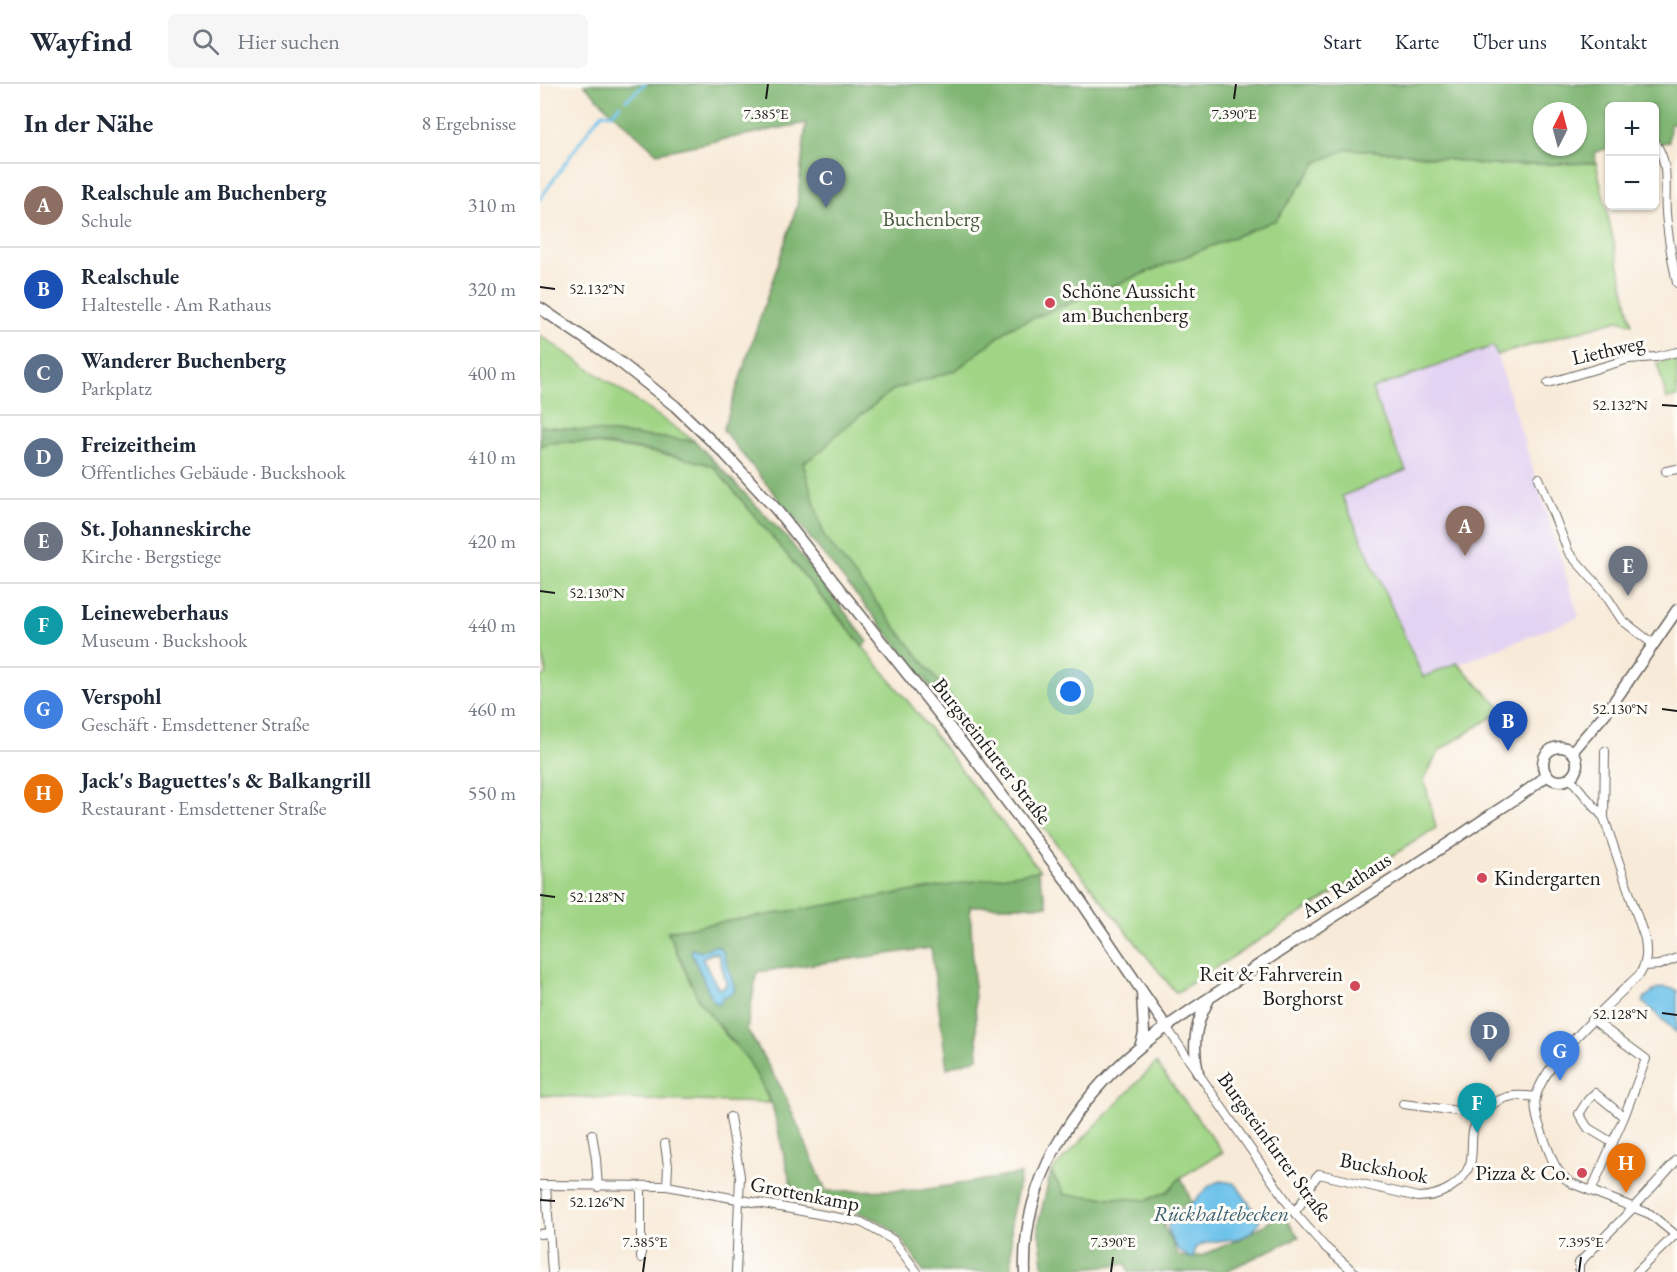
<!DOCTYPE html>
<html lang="de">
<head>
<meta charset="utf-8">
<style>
  :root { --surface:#fff; --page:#f6f6f7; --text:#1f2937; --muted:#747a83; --line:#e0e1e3; --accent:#d1495b }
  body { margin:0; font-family:"EB Garamond",serif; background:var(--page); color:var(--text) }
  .controls { position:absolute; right:18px; top:18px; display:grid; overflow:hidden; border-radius:9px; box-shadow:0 2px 4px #0004 }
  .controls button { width:54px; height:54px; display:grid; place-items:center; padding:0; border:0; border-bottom:2px solid var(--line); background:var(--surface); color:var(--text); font:30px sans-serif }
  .compass { position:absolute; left:993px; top:18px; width:54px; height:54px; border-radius:50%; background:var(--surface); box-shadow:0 2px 4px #0004; rotate:6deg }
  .you { position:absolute; left:531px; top:608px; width:21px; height:21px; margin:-15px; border:4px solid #fff; border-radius:50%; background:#1a73e8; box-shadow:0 0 0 9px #1a73e833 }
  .badge { display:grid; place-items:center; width:39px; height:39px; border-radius:50%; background:var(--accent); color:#fff; font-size:20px; font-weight:700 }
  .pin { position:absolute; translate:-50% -50px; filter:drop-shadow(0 2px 3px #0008) }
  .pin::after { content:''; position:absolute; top:32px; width:21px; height:18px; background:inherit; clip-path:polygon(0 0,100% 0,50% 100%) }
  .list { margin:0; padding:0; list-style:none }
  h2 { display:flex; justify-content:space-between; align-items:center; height:78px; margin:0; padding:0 24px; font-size:26px }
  h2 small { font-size:20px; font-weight:400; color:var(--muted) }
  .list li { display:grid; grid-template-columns:39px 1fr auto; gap:18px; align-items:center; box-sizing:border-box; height:84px; padding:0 24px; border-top:2px solid var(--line) }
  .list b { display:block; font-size:22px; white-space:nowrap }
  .list p { margin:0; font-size:20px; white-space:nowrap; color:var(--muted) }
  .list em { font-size:20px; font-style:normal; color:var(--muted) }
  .icon { flex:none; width:33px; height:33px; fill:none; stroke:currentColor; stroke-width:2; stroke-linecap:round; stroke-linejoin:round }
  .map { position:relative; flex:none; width:1137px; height:1188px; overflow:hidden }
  header { display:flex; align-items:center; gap:36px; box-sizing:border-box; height:84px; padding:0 30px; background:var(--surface); border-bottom:2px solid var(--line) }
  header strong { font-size:28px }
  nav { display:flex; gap:33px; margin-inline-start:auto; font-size:21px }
  .search { width:420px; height:54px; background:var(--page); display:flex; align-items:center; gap:15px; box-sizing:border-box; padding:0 21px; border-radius:9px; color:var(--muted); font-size:22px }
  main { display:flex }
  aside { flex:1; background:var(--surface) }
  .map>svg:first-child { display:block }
  .built { fill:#e3d3f2 }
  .green { fill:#a0d586; stroke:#5e7851; stroke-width:1.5 }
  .forest { fill:#80b673; stroke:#4e6948; stroke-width:1.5; fill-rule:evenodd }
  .water { fill:#6ec3eb; stroke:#457084; stroke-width:1.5; fill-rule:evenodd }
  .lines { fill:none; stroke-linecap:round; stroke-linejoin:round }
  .stream { stroke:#6ec3eb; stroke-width:3 }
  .street-casing { stroke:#69645e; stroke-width:10 }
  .secondary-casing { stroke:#69645e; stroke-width:13 }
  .street { stroke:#fff; stroke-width:8 }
  .secondary { stroke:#fff; stroke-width:10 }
  .ticks { fill:none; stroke:#1c1c1c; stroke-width:2 }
  .poi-dot { fill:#d1495b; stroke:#fdfcf7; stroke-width:2 }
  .labels { text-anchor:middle; stroke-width:6; stroke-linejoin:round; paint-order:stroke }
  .park-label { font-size:21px; fill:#4a5d41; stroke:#fdfcf7 }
  .poi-label { font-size:21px; fill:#1c1c1c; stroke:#fdfcf7; text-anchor:start }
  .street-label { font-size:21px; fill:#1c1c1c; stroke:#fdfcf7 }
  .water-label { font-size:22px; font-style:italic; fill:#3d5f6f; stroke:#fdfcf7 }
  .ticks-label { font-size:15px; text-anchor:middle; fill:#1c1c1c; stroke:#fdfcf7; stroke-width:6; stroke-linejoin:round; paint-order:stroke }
</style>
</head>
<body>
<header>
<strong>Wayfind</strong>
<div class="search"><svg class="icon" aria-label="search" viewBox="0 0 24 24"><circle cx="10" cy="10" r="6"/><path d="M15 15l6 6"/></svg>Hier suchen</div>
<nav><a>Start</a><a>Karte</a><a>Über uns</a><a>Kontakt</a></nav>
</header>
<main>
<aside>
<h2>In der Nähe<small>8 Ergebnisse</small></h2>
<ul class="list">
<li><span class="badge" style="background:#8d6e63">A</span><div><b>Realschule am Buchenberg</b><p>Schule</p></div><em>310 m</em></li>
<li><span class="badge" style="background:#1a4fb4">B</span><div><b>Realschule</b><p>Haltestelle · Am Rathaus</p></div><em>320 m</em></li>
<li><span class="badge" style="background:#5c6f8a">C</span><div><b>Wanderer Buchenberg</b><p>Parkplatz</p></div><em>400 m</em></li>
<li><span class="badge" style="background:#5c6f8a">D</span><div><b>Freizeitheim</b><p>Öffentliches Gebäude · Buckshook</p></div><em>410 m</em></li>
<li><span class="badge" style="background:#6b7280">E</span><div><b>St. Johanneskirche</b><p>Kirche · Bergstiege</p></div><em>420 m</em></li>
<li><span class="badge" style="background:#0f9aa8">F</span><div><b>Leineweberhaus</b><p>Museum · Buckshook</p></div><em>440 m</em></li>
<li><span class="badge" style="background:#3f7fe0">G</span><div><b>Verspohl</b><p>Geschäft · Emsdettener Straße</p></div><em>460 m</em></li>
<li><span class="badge" style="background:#e8710a">H</span><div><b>Jack's Baguettes's &amp; Balkangrill</b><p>Restaurant · Emsdettener Straße</p></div><em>550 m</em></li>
</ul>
</aside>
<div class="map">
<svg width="1137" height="1188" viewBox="0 0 1137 1188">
  <rect width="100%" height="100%" fill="#fdfcf7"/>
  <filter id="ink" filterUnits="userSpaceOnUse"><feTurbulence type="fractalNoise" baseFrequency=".0167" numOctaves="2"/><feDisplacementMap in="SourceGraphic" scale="12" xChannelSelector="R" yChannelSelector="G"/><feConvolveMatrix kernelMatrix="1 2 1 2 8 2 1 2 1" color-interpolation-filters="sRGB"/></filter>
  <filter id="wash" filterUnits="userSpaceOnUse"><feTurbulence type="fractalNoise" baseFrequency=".008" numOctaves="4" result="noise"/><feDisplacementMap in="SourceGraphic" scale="24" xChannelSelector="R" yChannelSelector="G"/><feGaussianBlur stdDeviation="1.35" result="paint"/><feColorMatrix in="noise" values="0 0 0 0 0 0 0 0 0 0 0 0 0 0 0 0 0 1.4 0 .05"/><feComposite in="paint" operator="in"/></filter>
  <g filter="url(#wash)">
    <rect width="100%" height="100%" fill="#f8ead8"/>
    <path class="built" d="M954 261 1039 533 883 594 802 411 866 386 832 305Z"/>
    <path class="green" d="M807 65 863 69 948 81 1056 79 1092 240 1078 236 957 271 953 262 832 305 850 352 866 386 802 412 883 593 917 579 963 626 900 666 884 695 896 744 636 909 411 628 330 513 284 452 263 379 281 367 299 348 353 306 416 286 471 243 736 136 777 78Z
      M0 251 155 357 0 342Z
      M1137 274V313L1127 315 1117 279Z
      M41 358C85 364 130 369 173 382L371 621 500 787 127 847 152 902 184 949 210 976 230 1019 105 1016 0 1011V593L7 591 0 560V362L6 359Z
      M616 979 683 1068 641 1093 628 1107 608 1116 525 1111 511 1088Z"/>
    <path class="forest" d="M44 0H1137V37L1130 41 1129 58 1115 60 1114 22H1070L1069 64 1055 68 1056 79 948 81 863 69 807 65 777 78 736 136 471 243 416 286 353 306 299 348 281 367 263 379 284 452 417 621 411 628 183 346 257 122 266 39 117 69 66 23ZM1002 27H1038V63H1002Z
      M0 342 155 357 248 455 328 558 323 562 173 382C140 372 29 348 0 362Z
      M497 787 508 822H430L438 974 407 984 391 864 217 888 207 945 242 1005 286 1107 382 1106 481 1090 471 1135 472 1188H383C375 1174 365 1158 353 1147 327 1123 287 1124 255 1119L232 1020 208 976 159 917 128 847ZM175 869 179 871 186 898V901L180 905 178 904 163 876V873Z
      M511 1088 525 1111 608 1116 628 1107 641 1093 652 1119 625 1129 624 1143 639 1172 654 1174V1172H661L706 1152 742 1130 759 1153 684 1188H589L586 1180 504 1188 498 1140Z"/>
    <path class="water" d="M173 862 179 863 183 867 195 905 192 910 183 913 179 921 172 915 151 868 152 865 161 868ZM175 868 179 871 186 898V901L181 905 178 904 163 876V873Z
      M1125 903 1137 906V949L1103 918 1104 914 1116 905Z
      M680 1097 693 1099 697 1102 720 1135C709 1166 676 1149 655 1164L654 1175C638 1170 627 1155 628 1139 634 1130 642 1127 650 1121 660 1112 666 1101 680 1097Z"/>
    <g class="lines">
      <path class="stream" d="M86 16 105 0
        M0 115 55 37 63 29 72 30 80 21"/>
    </g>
  </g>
  <g filter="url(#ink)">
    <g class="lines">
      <g class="street-casing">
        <path id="street" d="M1114 57C1131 81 1124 102 1126 129 1128 153 1132 176 1137 199
          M1008 299 1089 275 1116 273 1137 268
          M1126 387 1137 385
          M999 394 1029 469 1063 507 1082 536 1113 560
          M1030 694 1064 734 1105 855C1107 869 1107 878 1100 890 1073 916 1003 979 996 1013 993 1027 1000 1044 1005 1057 1012 1075 1015 1088 1031 1099L1110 1130 1137 1152
          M1064 734 1065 667
          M1105 882 1119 881 1137 874
          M627 944 754 1128 784 1162 814 1188
          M863 1020 941 1030
          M190 1033 200 1092 196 1188
          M52 1050 56 1075 58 1103
          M1073 1059 1048 1044 1039 1030 1048 1016 1055 1009 1084 1033
          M125 1060 128 1082 127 1102
          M0 1101 127 1102 321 1138 353 1156 377 1188
          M6 1102 12 1188
          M101 1102V1174
          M1051 1107 1084 1033 1106 975 1053 936
          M754 1128C766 1118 768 1100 779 1090L878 1113C899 1113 923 1101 930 1080 933 1070 931 1058 933 1047 937 1031 955 1014 973 1012 981 1011 989 1012 996 1013
          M0 1150 9 1149
          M1039 1188V1179L1094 1123 1137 1076
          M1097 1188 1135 1151"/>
      </g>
      <g class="secondary-casing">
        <path id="secondary" d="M0 224 81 279 135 322 186 371 235 424 431 670 532 804 627 944
          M1003 680a17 17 0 1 1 34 0a17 17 0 1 1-34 0Z
          M1032 668 1069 625 1137 526
          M600 963 604 950 602 908
          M658 989C652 962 655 940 668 917
          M485 1188C482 1098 532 1019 600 963 632 937 667 916 701 893 779 840 862 792 940 738 962 723 987 709 1007 691"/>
      </g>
      <use href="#street" class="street"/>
      <use href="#secondary" class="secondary"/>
    </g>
  </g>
  <path class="ticks" d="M226 15 228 0M694 15 696 0M0 203 15 205M1122 321 1137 322M0 507 15 509M1122 625 1137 627M0 811 15 813M1122 929 1137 931M0 1116 15 1117M103 1188 105 1173M571 1188 573 1173M1039 1188 1041 1173"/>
  <g class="poi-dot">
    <circle cx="510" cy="219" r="6"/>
    <circle cx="942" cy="794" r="6"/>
    <circle cx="815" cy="902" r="6"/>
    <circle cx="1042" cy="1089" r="6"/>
  </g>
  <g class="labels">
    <g class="park-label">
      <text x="391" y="142">Buchenberg</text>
    </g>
    <g class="poi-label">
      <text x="522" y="214">Schöne Aussicht<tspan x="522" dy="24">am Buchenberg</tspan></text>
      <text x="954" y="801">Kindergarten</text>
      <text x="803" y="897" text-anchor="end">Reit &amp; Fahrverein<tspan x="803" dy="24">Borghorst</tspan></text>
      <text x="1030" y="1096" text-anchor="end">Pizza &amp; Co.</text>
    </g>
    <g class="street-label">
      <text transform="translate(1068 266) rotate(-13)" y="7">Liethweg</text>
      <text transform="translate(452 667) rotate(52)" y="7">Burgsteinfurter Straße</text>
      <text transform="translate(806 801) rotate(-33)" y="7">Am Rathaus</text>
      <text transform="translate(735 1063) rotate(54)" y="7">Burgsteinfurter Straße</text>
      <text transform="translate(844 1084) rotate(11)" y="7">Buckshook</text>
      <text transform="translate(265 1110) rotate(11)" y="7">Grottenkamp</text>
    </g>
    <g class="water-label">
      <text x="681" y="1137">Rückhaltebecken</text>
    </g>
  </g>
  <g class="ticks-label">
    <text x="226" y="35">7.385°E</text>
    <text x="694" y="35">7.390°E</text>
    <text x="57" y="210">52.132°N</text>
    <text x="1080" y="326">52.132°N</text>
    <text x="57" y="514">52.130°N</text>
    <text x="1080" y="630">52.130°N</text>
    <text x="57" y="818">52.128°N</text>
    <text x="1080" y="935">52.128°N</text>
    <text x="57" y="1123">52.126°N</text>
    <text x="105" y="1163">7.385°E</text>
    <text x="573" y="1163">7.390°E</text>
    <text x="1041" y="1163">7.395°E</text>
  </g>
</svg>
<div class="controls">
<button>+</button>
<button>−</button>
</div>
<svg class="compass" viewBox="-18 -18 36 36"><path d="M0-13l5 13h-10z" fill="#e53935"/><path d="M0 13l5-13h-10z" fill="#747a83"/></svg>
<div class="you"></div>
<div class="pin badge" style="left:925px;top:472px;background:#8d6e63">A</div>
<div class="pin badge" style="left:968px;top:667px;background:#1a4fb4">B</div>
<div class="pin badge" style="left:286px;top:124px;background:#5c6f8a">C</div>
<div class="pin badge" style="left:950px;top:978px;background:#5c6f8a">D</div>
<div class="pin badge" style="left:1088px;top:512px;background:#6b7280">E</div>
<div class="pin badge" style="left:937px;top:1049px;background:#0f9aa8">F</div>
<div class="pin badge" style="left:1020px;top:997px;background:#3f7fe0">G</div>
<div class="pin badge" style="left:1086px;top:1109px;background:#e8710a">H</div>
</div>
</main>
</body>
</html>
